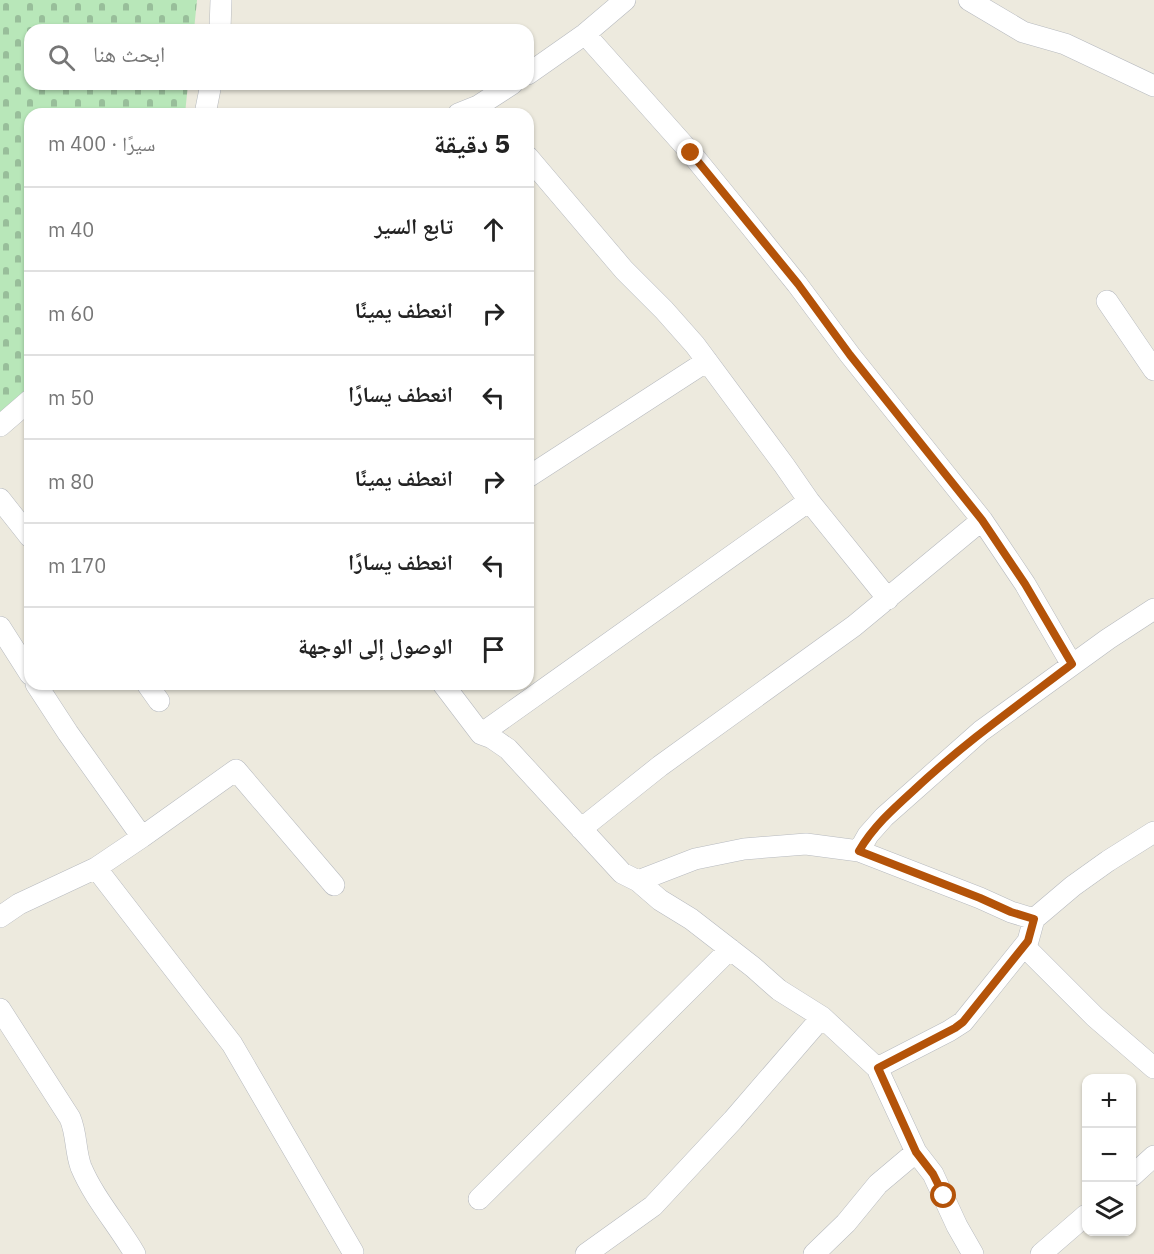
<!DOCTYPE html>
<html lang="ar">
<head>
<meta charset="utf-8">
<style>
  :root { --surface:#fff; --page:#f6f6f6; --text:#222; --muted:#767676; --line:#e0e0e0 }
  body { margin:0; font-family:"IBM Plex Sans","Noto Naskh Arabic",sans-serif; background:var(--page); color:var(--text); direction:rtl }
  .controls { position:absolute; right:18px; bottom:18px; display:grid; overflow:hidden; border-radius:12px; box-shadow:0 2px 4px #0004 }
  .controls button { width:54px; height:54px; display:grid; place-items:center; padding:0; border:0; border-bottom:2px solid var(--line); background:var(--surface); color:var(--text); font:30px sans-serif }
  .stop { position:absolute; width:18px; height:18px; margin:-14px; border:4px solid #b45309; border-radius:50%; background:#fff }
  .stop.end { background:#b45309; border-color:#fff; box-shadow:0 2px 6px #0008 }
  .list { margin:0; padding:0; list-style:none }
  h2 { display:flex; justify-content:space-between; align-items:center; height:78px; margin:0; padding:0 24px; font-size:26px }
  h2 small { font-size:20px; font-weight:400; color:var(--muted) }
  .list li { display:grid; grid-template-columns:39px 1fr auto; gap:18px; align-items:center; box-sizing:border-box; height:84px; padding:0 24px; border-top:2px solid var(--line) }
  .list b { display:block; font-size:22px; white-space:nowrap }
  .list em { font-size:20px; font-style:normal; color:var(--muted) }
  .icon { flex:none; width:33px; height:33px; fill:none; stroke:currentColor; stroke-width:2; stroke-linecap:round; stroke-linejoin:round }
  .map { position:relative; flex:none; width:1154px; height:1254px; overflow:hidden; direction:ltr }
  .search { position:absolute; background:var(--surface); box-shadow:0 2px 4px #0004; left:24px; top:24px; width:510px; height:66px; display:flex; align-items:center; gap:15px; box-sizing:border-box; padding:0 21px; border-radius:18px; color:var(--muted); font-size:22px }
  .panel { position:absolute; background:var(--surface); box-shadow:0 2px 4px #0004; left:24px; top:108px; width:510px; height:582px; border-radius:18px; direction:rtl }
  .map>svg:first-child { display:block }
  .cemetery { fill:url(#cemetery-stones) }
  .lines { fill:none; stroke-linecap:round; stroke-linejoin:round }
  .minor-casing { stroke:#b7babf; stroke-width:22 }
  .minor { stroke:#fff; stroke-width:21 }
  .route { stroke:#b45309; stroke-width:8 }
</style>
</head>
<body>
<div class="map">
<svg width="1154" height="1254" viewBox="0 0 1154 1254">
  <defs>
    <pattern id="cemetery-stones" width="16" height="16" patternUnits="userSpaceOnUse" patternTransform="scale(1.5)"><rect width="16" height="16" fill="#b8e7b9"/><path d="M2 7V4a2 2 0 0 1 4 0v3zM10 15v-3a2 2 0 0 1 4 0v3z" fill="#98be9a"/></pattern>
  </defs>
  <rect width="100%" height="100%" fill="#edeade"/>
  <path class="cemetery" d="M0 0H197L194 30H30V84H188L185 114H30V392L0 418Z"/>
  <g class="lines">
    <g class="minor-casing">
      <path id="minor" d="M969 0 1023 32 1065 44 1154 86
        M220 30 221 0
        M585 34 691 153 748 223 797 284 850 355 982 520 1025 584 1072 665
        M528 74 585 34 625 0
        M205 114 211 84
        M458 114 478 106 512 84
        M528 157 624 270 664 310 695 345 784 465 809 501
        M1107 301 1154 370
        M0 426 30 400
        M528 477 707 361
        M0 499 30 537
        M0 627 30 674
        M36 684 68 733 142 837 236 770 334 885
        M147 684 159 701
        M443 684 481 734 492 738 508 749 622 873 638 881 660 900 691 919 753 967 779 990 822 1017 877 1068 916 1152 933 1174 957 1226 973 1254
        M481 734 809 501 888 599
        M581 829 660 766 854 626 982 520
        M859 851 868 835 884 817 981 731 1108 639 1154 609
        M96 868 232 1044 353 1252
        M638 881 695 859 744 849 806 844 859 851 980 898 1011 912 1034 919
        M0 917 19 904 96 868 142 837
        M1024 946 1095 1017 1154 1068
        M0 1009 70 1118C77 1134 75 1151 81 1167 94 1198 118 1225 135 1254
        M877 1068 949 1031 963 1022 1028 941 1034 919 1073 886 1108 861 1154 832
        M1132 1176 1154 1156
        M479 1199 730 949
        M586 1254 653 1206 733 1120 822 1017
        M814 1254 846 1223 878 1184 916 1152
        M1041 1254 1086 1215"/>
    </g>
    <use href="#minor" class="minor"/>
  </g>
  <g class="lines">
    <path class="route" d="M691 153 798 284 850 355 982 520 1025 584 1072 664C1018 705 963 744 914 790 893 809 873 827 859 851L980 898 1011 912 1034 919 1028 941 963 1022 955 1028 878 1068 916 1152 933 1174 944 1196"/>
  </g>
</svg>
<div class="controls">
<button>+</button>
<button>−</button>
<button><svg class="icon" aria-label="layers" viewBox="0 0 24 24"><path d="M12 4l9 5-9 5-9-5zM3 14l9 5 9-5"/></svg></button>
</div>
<div class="stop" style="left:944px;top:1196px"></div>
<div class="stop end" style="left:691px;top:153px"></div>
<div class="search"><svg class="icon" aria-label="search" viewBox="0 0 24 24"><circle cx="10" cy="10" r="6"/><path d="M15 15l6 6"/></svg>ابحث هنا</div>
<section class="panel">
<h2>5 دقيقة<small>سيرًا · 400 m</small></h2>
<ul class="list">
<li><svg class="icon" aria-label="ahead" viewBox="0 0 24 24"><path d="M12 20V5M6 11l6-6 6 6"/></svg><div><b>تابع السير</b></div><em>40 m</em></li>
<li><svg class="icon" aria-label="right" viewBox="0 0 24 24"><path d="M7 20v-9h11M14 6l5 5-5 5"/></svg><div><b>انعطف يمينًا</b></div><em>60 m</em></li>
<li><svg class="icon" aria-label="left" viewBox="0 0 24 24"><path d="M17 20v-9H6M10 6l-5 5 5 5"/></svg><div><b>انعطف يسارًا</b></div><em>50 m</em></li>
<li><svg class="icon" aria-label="right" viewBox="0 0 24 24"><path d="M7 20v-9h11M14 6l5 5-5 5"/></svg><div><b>انعطف يمينًا</b></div><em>80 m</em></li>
<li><svg class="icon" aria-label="left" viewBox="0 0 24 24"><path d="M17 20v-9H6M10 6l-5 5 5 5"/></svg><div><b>انعطف يسارًا</b></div><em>170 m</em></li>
<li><svg class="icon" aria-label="arrive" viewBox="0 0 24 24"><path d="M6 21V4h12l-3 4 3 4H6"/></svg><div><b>الوصول إلى الوجهة</b></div></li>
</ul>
</section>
</div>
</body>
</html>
